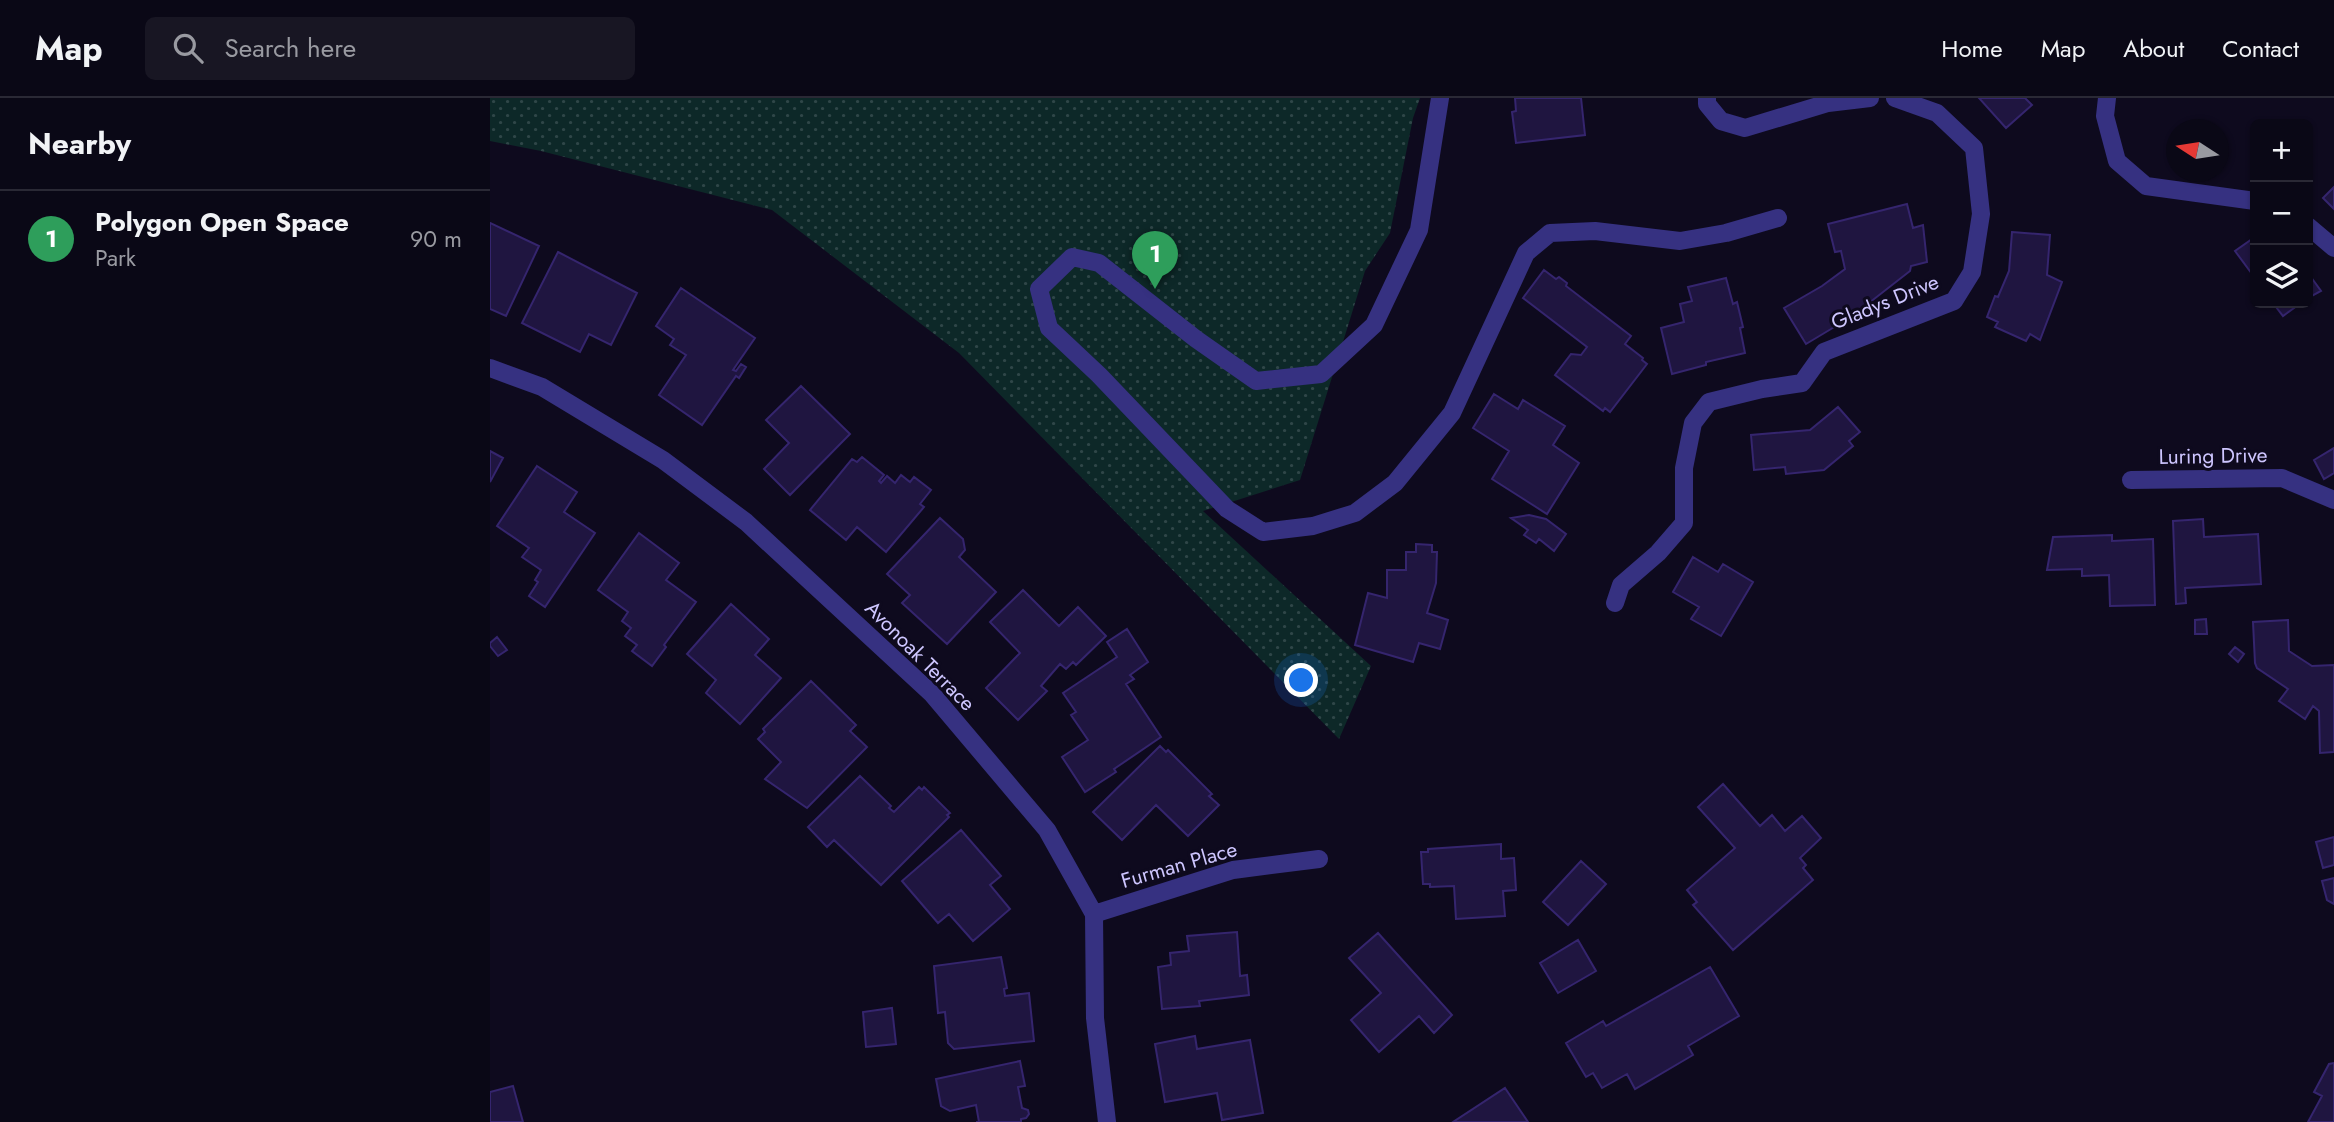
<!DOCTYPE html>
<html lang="en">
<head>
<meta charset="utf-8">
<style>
  :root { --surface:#0a0816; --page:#181623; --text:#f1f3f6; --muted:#999aa1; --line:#2a2935; --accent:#d93025 }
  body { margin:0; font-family:Jost,sans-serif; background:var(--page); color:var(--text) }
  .controls { position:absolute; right:21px; top:21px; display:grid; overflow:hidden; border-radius:10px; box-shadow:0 2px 5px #0004 }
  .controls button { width:63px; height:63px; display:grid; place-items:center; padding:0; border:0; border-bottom:2px solid var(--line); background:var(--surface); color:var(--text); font:35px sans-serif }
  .compass { position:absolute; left:1676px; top:21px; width:63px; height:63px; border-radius:50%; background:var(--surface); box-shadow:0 2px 5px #0004; rotate:282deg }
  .you { position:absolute; left:812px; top:583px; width:24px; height:24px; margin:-18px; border:5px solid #fff; border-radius:50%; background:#1a73e8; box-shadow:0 0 0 10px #1a73e833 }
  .badge { display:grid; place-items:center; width:46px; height:46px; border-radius:50%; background:var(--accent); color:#fff; font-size:23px; font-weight:700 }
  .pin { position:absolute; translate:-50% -58px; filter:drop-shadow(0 2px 4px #0008) }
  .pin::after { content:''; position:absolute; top:37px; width:24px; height:21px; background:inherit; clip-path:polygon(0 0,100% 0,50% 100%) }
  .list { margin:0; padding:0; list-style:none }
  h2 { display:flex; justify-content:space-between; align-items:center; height:91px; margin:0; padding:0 28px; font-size:30px }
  h2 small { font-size:23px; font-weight:400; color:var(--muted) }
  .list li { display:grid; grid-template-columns:46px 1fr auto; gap:21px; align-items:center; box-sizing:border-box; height:98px; padding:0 28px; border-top:2px solid var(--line) }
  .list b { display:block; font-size:26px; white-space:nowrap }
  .list p { margin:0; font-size:23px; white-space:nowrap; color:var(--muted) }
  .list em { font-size:23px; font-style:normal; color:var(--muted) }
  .icon { flex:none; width:38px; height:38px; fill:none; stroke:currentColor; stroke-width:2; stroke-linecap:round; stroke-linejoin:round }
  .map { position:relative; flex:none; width:1844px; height:1024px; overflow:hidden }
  header { display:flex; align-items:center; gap:42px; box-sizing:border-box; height:98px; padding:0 35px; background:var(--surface); border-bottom:2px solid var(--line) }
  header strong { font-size:33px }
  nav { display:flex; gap:38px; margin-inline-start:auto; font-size:24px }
  .search { width:490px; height:63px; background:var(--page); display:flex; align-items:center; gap:18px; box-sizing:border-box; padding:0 24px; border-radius:10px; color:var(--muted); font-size:26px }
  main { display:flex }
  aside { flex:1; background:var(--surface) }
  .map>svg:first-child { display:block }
  .grass { fill:url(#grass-dots) }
  .building { fill:#1f1540; stroke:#35256e; stroke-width:2 }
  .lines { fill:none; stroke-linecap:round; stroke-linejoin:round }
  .lane { stroke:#363181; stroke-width:18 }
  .street { stroke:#363181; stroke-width:18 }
  .labels { text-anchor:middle; stroke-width:6; stroke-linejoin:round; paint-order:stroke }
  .street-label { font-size:21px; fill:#cec6ff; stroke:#0e0a1e }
</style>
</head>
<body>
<header>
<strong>Map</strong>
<div class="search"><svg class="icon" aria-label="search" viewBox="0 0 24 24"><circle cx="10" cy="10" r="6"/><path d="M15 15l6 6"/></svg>Search here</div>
<nav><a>Home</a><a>Map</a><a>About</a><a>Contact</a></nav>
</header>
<main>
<aside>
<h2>Nearby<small></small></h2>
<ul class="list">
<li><span class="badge" style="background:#2e9e5b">1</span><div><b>Polygon Open Space</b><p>Park</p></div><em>90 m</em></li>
</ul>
</aside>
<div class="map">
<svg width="1844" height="1024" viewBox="0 0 1844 1024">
  <defs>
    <pattern id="grass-dots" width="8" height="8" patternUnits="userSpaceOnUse" patternTransform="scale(1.75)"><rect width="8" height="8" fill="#0d2828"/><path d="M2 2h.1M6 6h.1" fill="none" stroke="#2f4648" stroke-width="1.8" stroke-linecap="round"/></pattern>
  </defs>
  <rect width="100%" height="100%" fill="#0e0a1e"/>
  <path class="grass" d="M0 0H930L923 20 900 135 875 173 810 382 713 413 881 568 849 641 469 255 282 112 51 53 0 43Z"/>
  <path class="building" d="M1025 0H1091L1095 37 1026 45 1022 14 1026 13Z
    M1489 0H1535L1542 7 1516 30Z
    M1844 89V111L1833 100Z
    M1417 106 1423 130 1433 127 1437 164 1421 168 1420 173 1361 219 1316 246 1294 210 1332 188 1355 171 1351 153 1345 154 1338 126Z
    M0 125 49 148 16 218 0 211Z
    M1522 134 1560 137 1557 177 1572 184 1550 242 1540 236 1536 243 1505 229 1508 224 1497 219 1505 198 1508 199 1519 173Z
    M1765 139V180L1745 153Z
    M68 154 147 195 121 247 99 236 90 254 32 225Z
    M1054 172 1066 181 1069 179 1077 185 1076 188 1141 238 1135 246 1153 260 1152 262 1157 266 1120 314 1115 310 1113 313 1065 277 1081 256 1091 257 1097 249 1033 200Z
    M1818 175 1831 193 1818 200Z
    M1236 180 1243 206 1247 204 1253 229 1250 230 1255 255 1216 264V267L1182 276 1171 230 1194 224 1190 206 1202 203 1198 189Z
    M191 190 265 240 243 272 246 273 251 266 256 269 249 280 246 278 212 327 169 297 196 257 180 247 184 241 166 228Z
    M1783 205H1811L1793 218Z
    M311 288 360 336 300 397 274 371 299 345 276 322Z
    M1004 296 1028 311 1033 302 1075 328 1063 347 1089 365 1057 416 1002 381 1019 353 983 330Z
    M1348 309 1370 334 1359 343 1363 348 1334 372 1296 376 1295 369 1264 372 1261 337 1320 332Z
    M1844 350V375L1834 381 1824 362Z
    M0 353 13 360 0 384Z
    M372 359 394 377 389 383 391 385 397 378 405 385 411 377 420 384 424 379 441 392 430 406 434 409 396 454 367 429 356 442 320 412 362 361 367 364Z
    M47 368 87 394 74 414 105 435 55 509 39 498 48 484 45 482 51 472 32 459 39 450 7 428Z
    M1039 417 1056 421 1076 436 1064 453 1049 441 1046 445 1034 437 1038 432 1021 420Z
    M450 420 473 441 475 452 469 459 506 494 457 546 412 505 420 497 397 476Z
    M1713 421 1714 439 1768 436 1771 486 1695 490 1696 505 1686 506 1683 423Z
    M149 435 189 465 176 482 206 504 174 547 176 549 162 568 142 553 147 547 135 538 141 530 132 523 138 514 108 492Z
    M1622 437V443L1663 441 1665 507 1620 508 1619 477 1592 478V471L1557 472 1563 439Z
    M926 446 942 447V454H947L946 485 937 515 958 522 950 551 929 545 923 564 865 547 878 495 897 500V472H916V454H926Z
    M1203 459 1228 474 1233 466 1263 484 1231 538 1201 521 1209 509 1183 494Z
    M533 492 569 528 588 509 616 538 586 567 583 564 576 571 570 566 551 588 557 593 528 622 496 590 530 555 500 524Z
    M241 506 279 541 265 557 291 580 250 626 216 595 226 582 197 556Z
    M1716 521 1717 536H1705V522Z
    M1798 522 1799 553 1822 568 1844 567V654L1830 655 1829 613 1823 608 1815 621 1789 603 1798 591 1767 570 1765 565 1763 524Z
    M637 531 658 564 640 577 644 581 636 586 671 639 624 671 626 674 595 694 572 659 598 642 581 617 586 614 573 595 627 559 617 544Z
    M7 539 17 552 8 558 0 548V545Z
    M1745 549 1754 556 1748 564 1739 556Z
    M321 583 366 627 360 633 377 649 317 710 275 681 291 664 268 641 275 634 273 631Z
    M670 648 676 654 678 652 722 696 719 698 729 707 698 738 666 707 632 742 603 714Z
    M370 678 401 708 399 710 404 714 429 689 432 692 434 689 460 715 457 717 459 719 391 787 344 742 337 749 318 729Z
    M1233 686 1270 728 1282 717 1295 733 1312 718 1331 740 1310 760 1316 767 1313 770 1323 782 1243 852 1203 807 1207 804 1197 792 1245 750 1208 709Z
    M471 732 511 778 500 787 520 811 483 843 459 816 448 825 412 783Z
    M1844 739V767L1833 770 1826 744Z
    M1011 746V761L1024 760 1026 792 1013 793 1015 818 966 821 964 788 940 789V786H933L931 754H938V751Z
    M1091 763 1116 786 1078 827 1053 804Z
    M1844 780V806L1837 802 1832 783Z
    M747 834 750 878 757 877 759 897 709 903 710 908 672 911 668 869 681 867 680 855 699 853 697 838Z
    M888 835 962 917 944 935 929 918 889 954 861 922 891 895 859 860Z
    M1088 842 1106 873 1068 895 1050 865Z
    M511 859 517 890 514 891 515 898 539 895 544 943 464 951 458 945 455 914 448 915 444 868Z
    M1220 869 1249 918 1198 948 1203 957 1145 991 1137 976 1112 990 1103 975 1096 979 1076 945 1113 923 1116 928Z
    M402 910 406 946 376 949 373 914Z
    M705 938 707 951 760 942 773 1015 732 1022 727 995 675 1004 665 946Z
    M530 963 535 988 528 989 532 1010 538 1012 539 1016 536 1020 531 1021V1024H486H489L486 1007 460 1013 451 1008 446 981Z
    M1844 965V1024H1818L1832 998 1824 994 1839 966Z
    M23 988 33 1024H0V994Z
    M1015 990 1038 1024H963Z"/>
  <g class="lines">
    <path class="lane" d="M950 0 929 132 884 227 831 276 766 283 706 241 609 165 582 159 549 191 559 230 609 277 737 411 773 434 823 428 865 415 905 385 962 315 1036 155 1060 135 1105 133 1190 143 1236 135 1288 120"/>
    <path class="street" d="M1217 0V6L1231 23 1255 30 1338 5 1380 0
      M1617 0 1615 18 1627 63 1656 88 1765 103
      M1818 128 1844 150
      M0 270 52 289 173 362 256 424 442 596 557 732 604 816 605 920 617 1024
      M1641 382 1792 380 1844 402
      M1125 505 1131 487 1168 455 1194 425V370L1203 325 1219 304 1272 291 1312 285 1334 254 1464 203 1482 174 1491 116 1484 50 1447 15 1405 0
      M604 816 743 772 829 761"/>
  </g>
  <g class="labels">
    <g class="street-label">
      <text transform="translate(1395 204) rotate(-22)" y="7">Gladys Drive</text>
      <text transform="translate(1723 358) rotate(-1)" y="7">Luring Drive</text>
      <text transform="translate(430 558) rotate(45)" y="7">Avonoak Terrace</text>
      <text transform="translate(689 767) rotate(-16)" y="7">Furman Place</text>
    </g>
  </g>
</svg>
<div class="controls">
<button>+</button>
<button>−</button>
<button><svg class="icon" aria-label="layers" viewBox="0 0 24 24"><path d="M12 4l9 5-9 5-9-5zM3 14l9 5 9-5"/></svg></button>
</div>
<svg class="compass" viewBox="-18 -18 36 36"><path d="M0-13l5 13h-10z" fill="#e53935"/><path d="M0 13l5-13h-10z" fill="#999aa1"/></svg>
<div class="you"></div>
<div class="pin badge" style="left:665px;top:191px;background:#2e9e5b">1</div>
</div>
</main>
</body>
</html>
